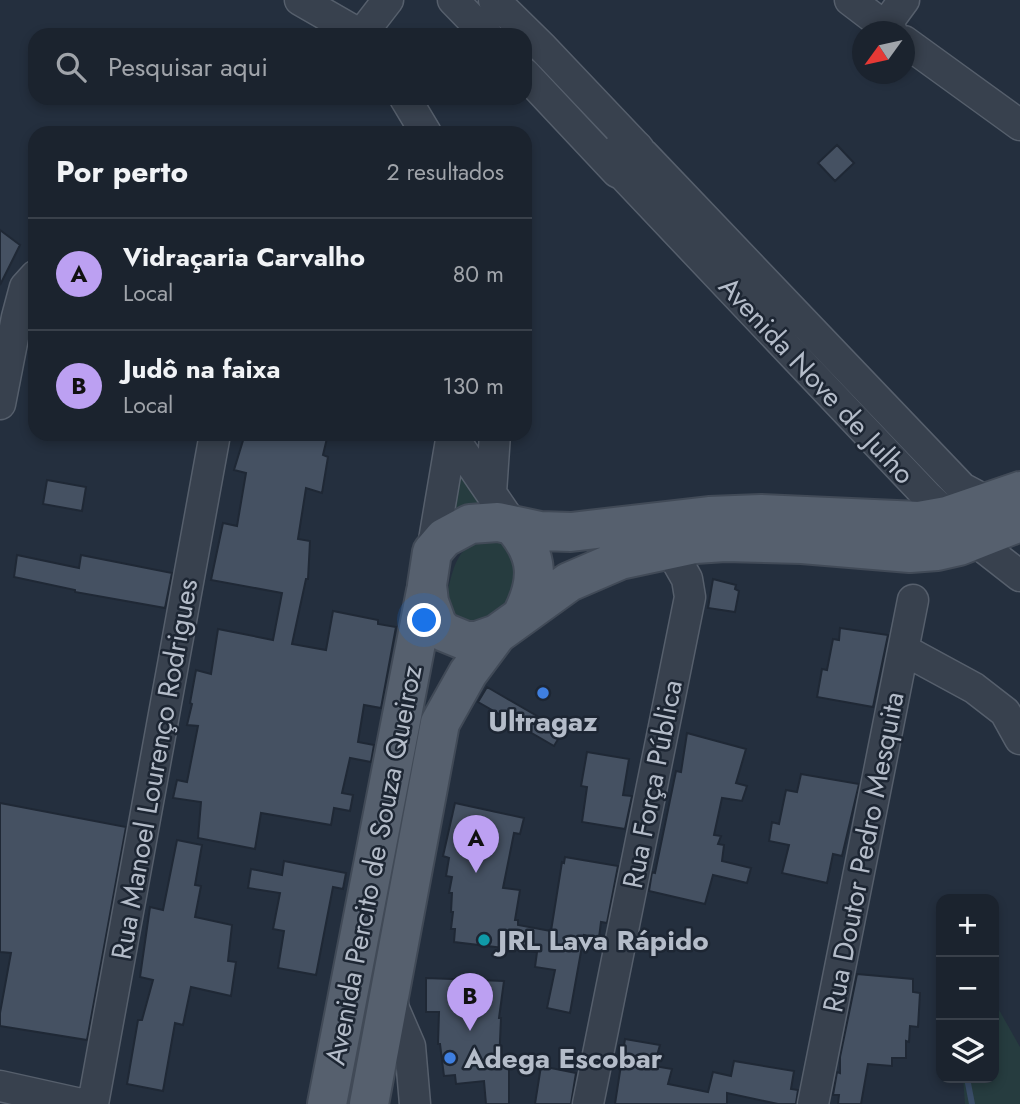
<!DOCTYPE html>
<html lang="pt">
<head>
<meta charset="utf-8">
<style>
  :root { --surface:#1b232e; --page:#242b36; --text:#f1f3f6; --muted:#a0a4aa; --line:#39404a; --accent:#bca0f2 }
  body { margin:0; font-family:Jost,sans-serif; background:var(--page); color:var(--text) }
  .controls { position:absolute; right:21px; bottom:21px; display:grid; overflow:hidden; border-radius:14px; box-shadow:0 4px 10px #0003 }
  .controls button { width:63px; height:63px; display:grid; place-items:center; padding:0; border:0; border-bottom:2px solid var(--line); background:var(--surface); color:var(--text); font:35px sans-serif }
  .compass { position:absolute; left:852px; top:21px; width:63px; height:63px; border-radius:50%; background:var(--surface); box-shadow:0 4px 10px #0003; rotate:237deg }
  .you { position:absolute; left:425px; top:621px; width:24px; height:24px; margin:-18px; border:5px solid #fff; border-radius:50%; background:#1a73e8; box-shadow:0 0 0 10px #1a73e833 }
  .badge { display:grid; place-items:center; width:46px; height:46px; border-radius:50%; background:var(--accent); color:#111; font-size:23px; font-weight:700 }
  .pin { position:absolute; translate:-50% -58px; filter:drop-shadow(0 2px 4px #0008) }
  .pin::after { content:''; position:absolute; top:37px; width:24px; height:21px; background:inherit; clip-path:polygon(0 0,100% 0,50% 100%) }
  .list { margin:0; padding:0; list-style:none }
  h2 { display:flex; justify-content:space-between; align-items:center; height:91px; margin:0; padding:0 28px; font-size:30px }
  h2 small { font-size:23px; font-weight:400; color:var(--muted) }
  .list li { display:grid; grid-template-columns:46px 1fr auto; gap:21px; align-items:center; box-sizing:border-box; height:112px; padding:0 28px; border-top:2px solid var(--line) }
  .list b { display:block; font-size:26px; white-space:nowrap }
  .list p { margin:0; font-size:23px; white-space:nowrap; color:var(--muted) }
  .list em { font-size:23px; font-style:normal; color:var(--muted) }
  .icon { flex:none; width:38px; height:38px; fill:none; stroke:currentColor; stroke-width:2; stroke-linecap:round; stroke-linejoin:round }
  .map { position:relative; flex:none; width:1020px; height:1104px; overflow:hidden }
  .search { position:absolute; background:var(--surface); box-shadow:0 4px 10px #0003; left:28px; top:28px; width:504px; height:77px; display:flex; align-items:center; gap:18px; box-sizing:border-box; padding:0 24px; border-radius:21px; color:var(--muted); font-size:26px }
  .panel { position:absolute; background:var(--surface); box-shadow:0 4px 10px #0003; left:28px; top:126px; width:504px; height:315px; border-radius:21px }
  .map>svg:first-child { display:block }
  .green { fill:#263c3f }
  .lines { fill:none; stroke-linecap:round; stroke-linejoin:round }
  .stream { stroke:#394c67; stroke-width:6 }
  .building { fill:#455162; stroke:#1f2835; stroke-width:2 }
  .minor-casing { stroke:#565f6c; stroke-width:33 }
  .major-casing { stroke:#414a57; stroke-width:42 }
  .minor { stroke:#38414e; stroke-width:30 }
  .major { stroke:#56606e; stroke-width:38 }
  .shop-dot { fill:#3f7fe0; stroke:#1d2633; stroke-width:2.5 }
  .culture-dot { fill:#0f9aa8; stroke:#1d2633; stroke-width:2.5 }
  .labels { text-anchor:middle; stroke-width:5; stroke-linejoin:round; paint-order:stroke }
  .street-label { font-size:28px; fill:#b4bcc9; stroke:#1d2633 }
  .poi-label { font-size:28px; font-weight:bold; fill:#b4bcc9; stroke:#1d2633; text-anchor:start }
</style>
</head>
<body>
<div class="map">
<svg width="1020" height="1104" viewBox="0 0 1020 1104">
  <rect width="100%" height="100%" fill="#242f3e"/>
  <path class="green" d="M457 466 495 508 453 517Z
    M495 537 517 554C517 595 519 598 486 624L457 623 445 601C454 568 455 541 495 537Z
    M994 1001 1020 1047V1104H965L963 1078H994Z"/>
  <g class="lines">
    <path class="stream" d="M967 1078 972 1104"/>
  </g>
  <path class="building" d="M837 145 854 163 835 181 818 163Z
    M0 230 20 245 0 285Z
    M245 434H328L323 455 328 457 322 493 306 488 298 539 310 541 308 579H306L292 644 326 650 333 611 378 620V624L396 627 381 708 364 705 358 742 374 745 371 762 350 758 342 793 353 795 350 811 334 808 331 825 261 813 255 849 198 838 201 802 173 798 177 780 187 782 198 726 187 725 192 704 190 703 196 670 211 674 218 629 273 640 282 593 211 580 223 523 237 526 246 473 234 470Z
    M47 480 86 487 82 511 43 504Z
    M17 555 79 568 81 555 172 573 165 608 75 592V590L14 577Z
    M713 579 736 585 735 589 739 591 735 612 708 608Z
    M840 628 888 635 873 707 817 697 822 669 827 670 833 639 839 640Z
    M487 687 563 731 554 746 478 702Z
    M687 733 746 749 736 783 747 786 742 801 722 798 714 835 721 836 718 844 724 845 722 861 751 868 747 883 713 875 705 904 649 891 652 872 655 873 676 771 681 772Z
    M587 752 629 759 623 795 632 796 625 829 582 822 587 787 581 786Z
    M801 774 859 784 842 856 833 854 827 883 782 873 789 845 769 841 772 822 779 824 786 790 797 792Z
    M0 803 126 827 87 1040 0 1026V1013L11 953 0 952Z
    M455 803 524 818 520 834 514 833 503 888 520 890 515 920H518V925L551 931 562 862 564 863 565 857 618 866 607 923 601 922 599 938 584 935 570 1013 547 1008 555 970 535 967 537 952 454 942 455 929H451L453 912H451L452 893H449L452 877 446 876 449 858 443 856Z
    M177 840 202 845 195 885 201 886 195 917 232 925 228 961 236 962 231 996 191 987 183 1025 175 1023 163 1091 127 1084 138 1020H142L153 980 140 977 150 907 163 910Z
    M284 861 346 873 343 889 333 887 316 975 278 968 284 931 273 929 280 893 248 888 251 869 282 875Z
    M857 974 913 979V992L920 993 918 1027 910 1026 909 1042 906 1041V1058H892V1066L868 1064 861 1104H838L839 1095H833L837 1072 840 1073V1057Z
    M426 978 504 981 499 1018H501L499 1064H509V1104H486L484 1081 456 1084 455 1075 444 1076 440 1044H438L439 1012H426Z
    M625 1039 660 1045 654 1066 672 1069 668 1084 708 1092 713 1072 731 1076 734 1061 794 1071 791 1089 798 1090 796 1104H778L727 1093V1104H615Z
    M541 1066 576 1073 571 1104H535Z"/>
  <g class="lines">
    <g class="minor-casing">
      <path id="minor" d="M300 0 361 35 388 0
        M453 0 487 35
        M494 0 543 48 637 147
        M850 0 892 32
        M885 26 904 0
        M904 41 1020 125
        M525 74 617 172C660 196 642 116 615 153L614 166
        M405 98 426 133
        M643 154 962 488 979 497 996 501
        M623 175 928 497 974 540 1020 576
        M0 404 17 317 25 287 35 276
        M452 436 514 527
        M491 493 495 434
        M432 552 452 434
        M904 650 974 688 1005 712 1020 739
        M391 993 394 1009 410 1046 415 1104
        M0 1086 81 1104
        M93 1104 215 434
        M588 1104 690 597 687 579 670 549
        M813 1104 913 600"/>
    </g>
    <g class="major-casing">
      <path id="major" d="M1020 491 947 516 919 521 761 514 709 516 571 532 540 531 498 522 470 524 444 538 432 552 427 585 429 602 437 624 444 632 466 641H477L497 634 569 582 620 560 695 544 725 542 802 544 910 553 937 551 959 546 1020 522
        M514 527C539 556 539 581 522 615
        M327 1104 426 591
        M369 1104 440 723 468 673 497 634"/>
    </g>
    <use href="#minor" class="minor"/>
    <use href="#major" class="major"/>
  </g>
  <g class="shop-dot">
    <circle cx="543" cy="693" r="7"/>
    <circle cx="450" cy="1058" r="7"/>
  </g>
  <circle class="culture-dot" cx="484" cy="940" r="7"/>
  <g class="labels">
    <g class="street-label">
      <text transform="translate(817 380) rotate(47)" y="10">Avenida Nove de Julho</text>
      <text transform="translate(154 769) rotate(-80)" y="10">Rua Manoel Lourenço Rodrigues</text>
      <text transform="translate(652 784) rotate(-79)" y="10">Rua Força Pública</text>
      <text transform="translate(863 852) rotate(-79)" y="10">Rua Doutor Pedro Mesquita</text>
      <text transform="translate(373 865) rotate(-79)" y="10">Avenida Percito de Souza Queiroz</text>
    </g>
    <g class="poi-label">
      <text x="543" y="731" text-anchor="middle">Ultragaz</text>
      <text x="498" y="950">JRL Lava Rápido</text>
      <text x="464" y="1068">Adega Escobar</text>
    </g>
  </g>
</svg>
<div class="controls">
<button>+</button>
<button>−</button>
<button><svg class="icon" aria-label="layers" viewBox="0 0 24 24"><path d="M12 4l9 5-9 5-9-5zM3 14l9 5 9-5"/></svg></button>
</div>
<svg class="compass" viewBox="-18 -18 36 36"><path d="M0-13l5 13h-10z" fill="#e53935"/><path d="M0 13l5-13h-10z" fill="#a0a4aa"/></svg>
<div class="you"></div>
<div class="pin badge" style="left:476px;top:873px">A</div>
<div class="pin badge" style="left:470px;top:1031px">B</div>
<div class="search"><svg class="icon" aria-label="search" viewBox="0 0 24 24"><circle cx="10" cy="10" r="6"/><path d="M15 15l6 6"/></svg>Pesquisar aqui</div>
<section class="panel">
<h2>Por perto<small>2 resultados</small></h2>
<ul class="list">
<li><span class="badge">A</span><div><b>Vidraçaria Carvalho</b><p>Local</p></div><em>80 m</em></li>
<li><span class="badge">B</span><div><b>Judô na faixa</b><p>Local</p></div><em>130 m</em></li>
</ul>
</section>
</div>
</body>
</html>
